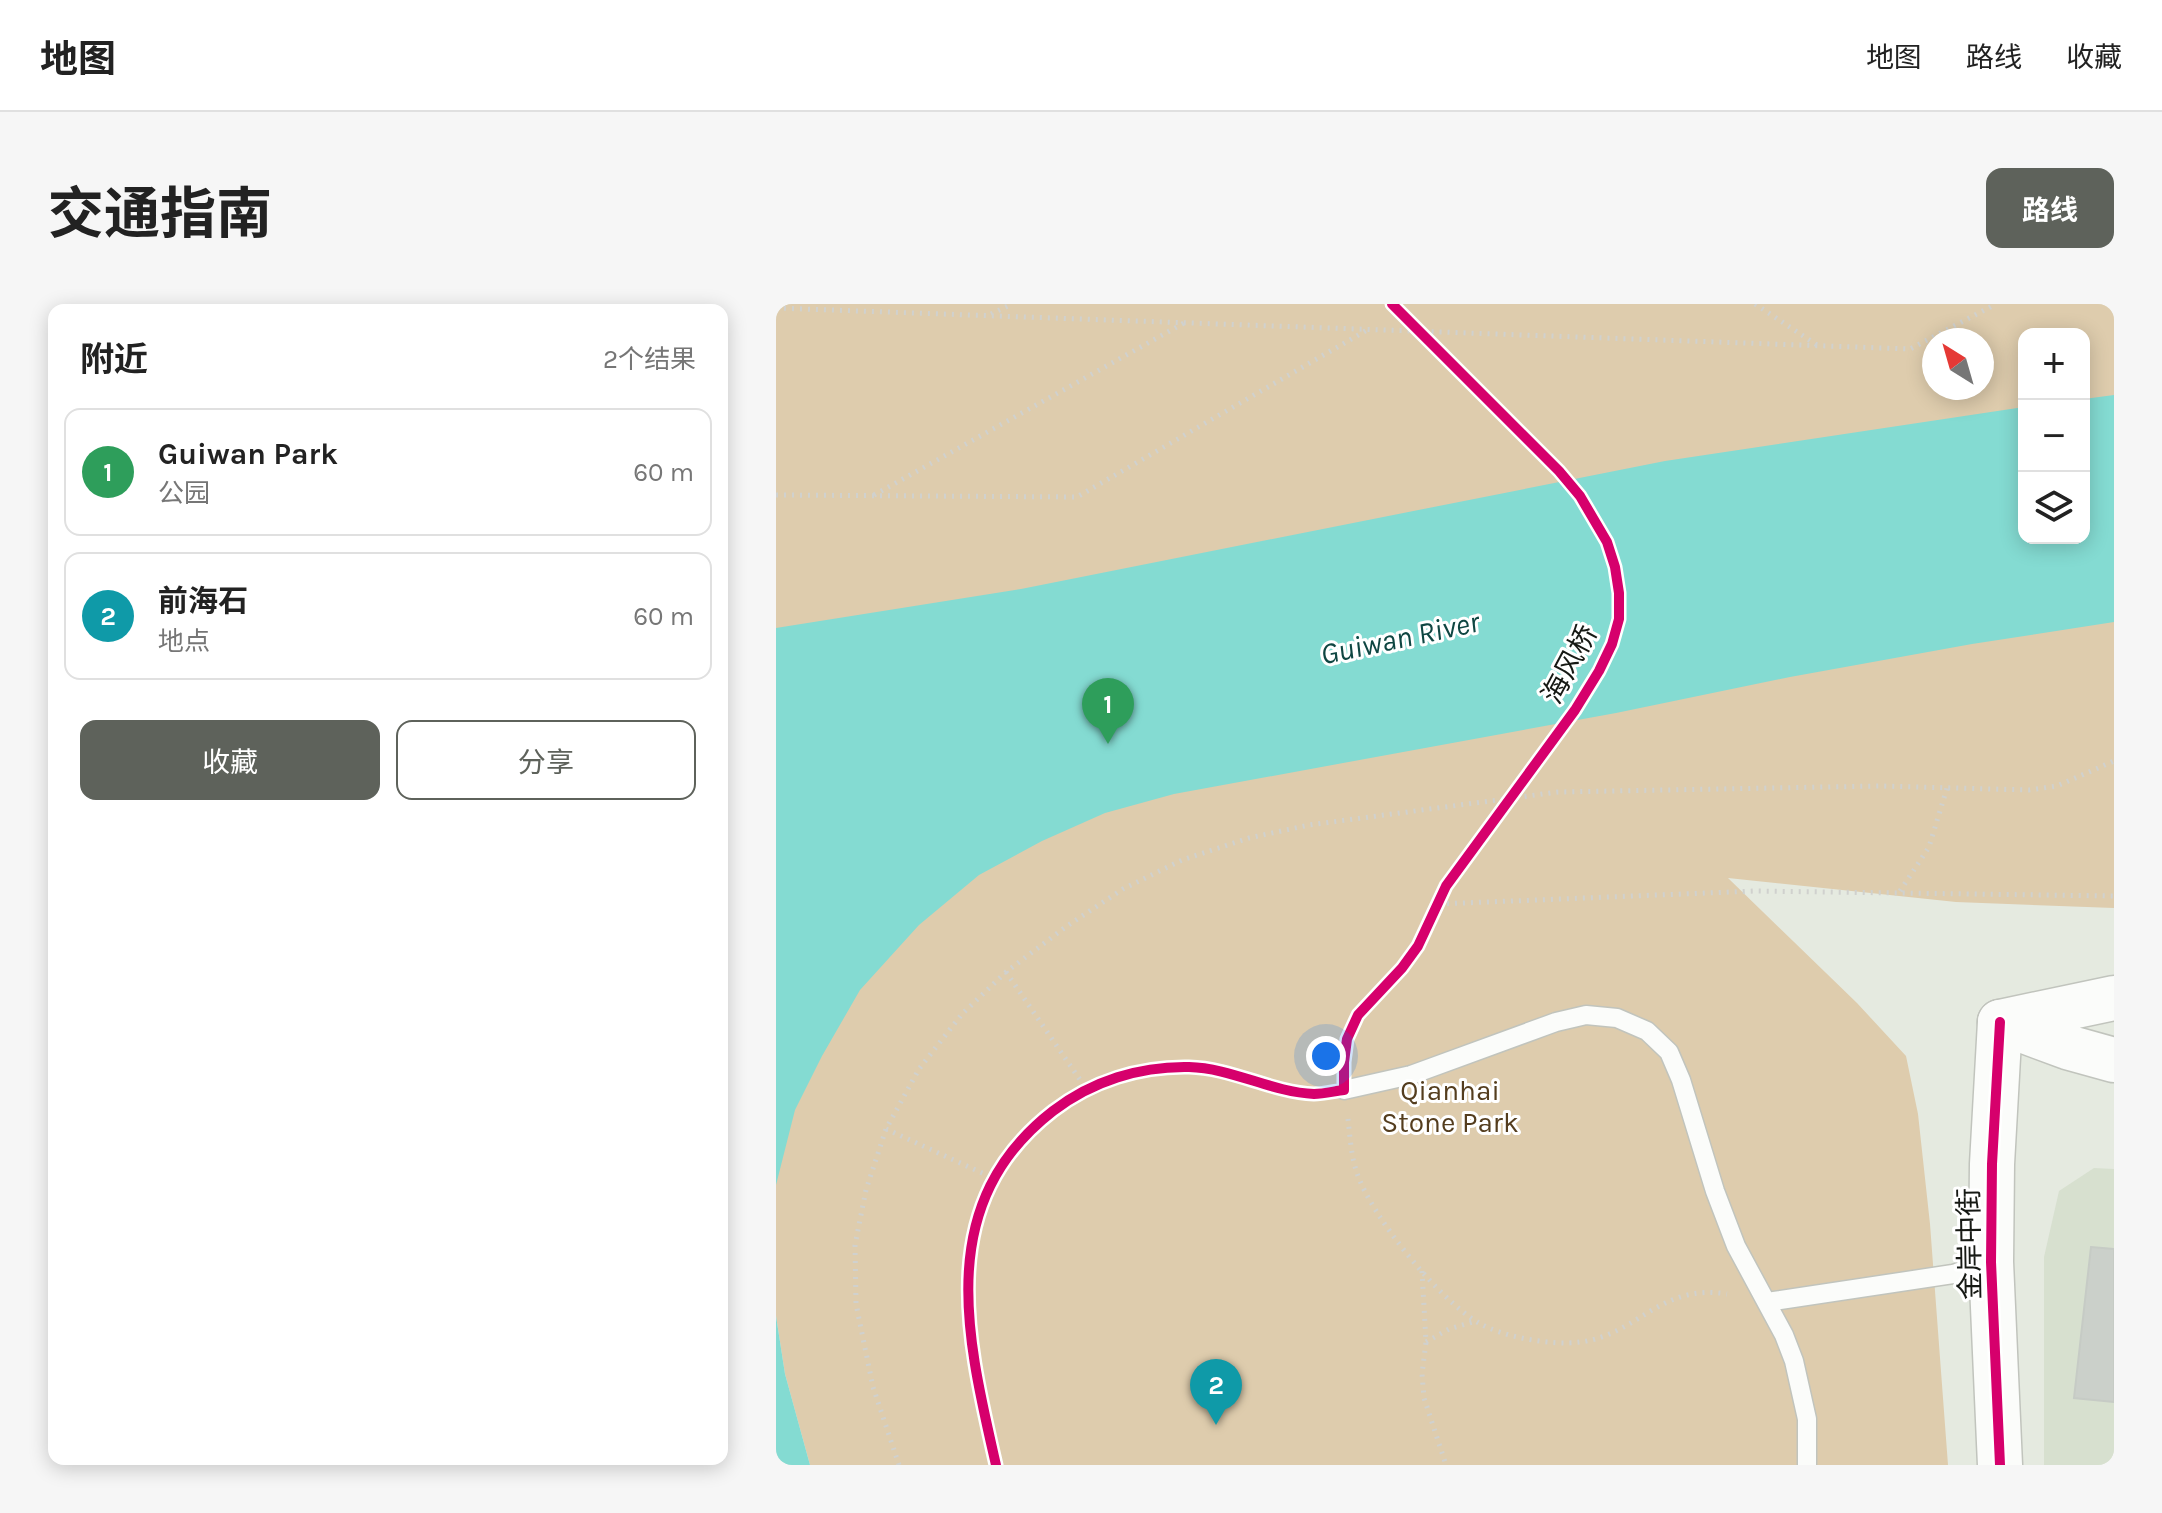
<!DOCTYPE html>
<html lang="zh">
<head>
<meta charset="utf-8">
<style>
  :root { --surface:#fff; --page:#f6f6f6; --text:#222; --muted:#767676; --line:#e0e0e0; --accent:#5e625b }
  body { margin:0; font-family:Karla,"Noto Sans SC",sans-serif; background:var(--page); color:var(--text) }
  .controls { position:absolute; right:24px; top:24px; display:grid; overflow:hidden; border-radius:16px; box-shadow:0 4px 20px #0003 }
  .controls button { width:72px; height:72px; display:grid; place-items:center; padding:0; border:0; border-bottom:2px solid var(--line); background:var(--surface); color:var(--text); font:40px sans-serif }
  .compass { position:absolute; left:1146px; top:24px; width:72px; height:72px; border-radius:50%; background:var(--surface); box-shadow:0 4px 20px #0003; rotate:323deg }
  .you { position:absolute; left:550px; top:752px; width:28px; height:28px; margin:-20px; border:6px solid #fff; border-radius:50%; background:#1a73e8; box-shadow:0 0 0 12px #1a73e833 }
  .badge { display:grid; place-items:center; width:52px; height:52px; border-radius:50%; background:var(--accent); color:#fff; font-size:26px; font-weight:700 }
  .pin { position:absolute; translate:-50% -66px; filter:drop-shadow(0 2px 4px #0008) }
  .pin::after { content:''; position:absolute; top:42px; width:28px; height:24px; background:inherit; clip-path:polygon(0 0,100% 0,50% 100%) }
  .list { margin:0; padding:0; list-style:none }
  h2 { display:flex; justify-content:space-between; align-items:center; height:104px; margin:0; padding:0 32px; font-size:34px }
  h2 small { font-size:26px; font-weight:400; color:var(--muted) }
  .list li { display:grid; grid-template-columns:52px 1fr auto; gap:24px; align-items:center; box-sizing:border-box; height:128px; margin:0 16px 16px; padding:0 16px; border:2px solid var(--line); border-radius:16px }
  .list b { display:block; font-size:30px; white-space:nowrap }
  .list p { margin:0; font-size:26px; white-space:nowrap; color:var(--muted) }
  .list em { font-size:26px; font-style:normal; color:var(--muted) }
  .actions { display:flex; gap:16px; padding:24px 32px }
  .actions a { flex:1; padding:18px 0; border:2px solid var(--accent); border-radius:16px; text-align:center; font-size:28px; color:var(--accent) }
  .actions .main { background:var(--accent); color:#fff }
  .icon { flex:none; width:44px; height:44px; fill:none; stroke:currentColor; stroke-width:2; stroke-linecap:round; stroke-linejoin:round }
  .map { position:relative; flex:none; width:1338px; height:1161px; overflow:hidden; border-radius:16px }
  header { display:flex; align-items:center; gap:48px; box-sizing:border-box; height:112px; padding:0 40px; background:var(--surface); border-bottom:2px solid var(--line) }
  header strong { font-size:38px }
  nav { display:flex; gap:44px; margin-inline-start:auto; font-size:28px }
  .intro { display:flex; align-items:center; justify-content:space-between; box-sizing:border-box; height:192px; padding:0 48px }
  h1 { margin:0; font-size:56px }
  .button { padding:20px 36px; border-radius:16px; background:var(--accent); color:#fff; font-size:28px; font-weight:700 }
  main { display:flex; gap:48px; padding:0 48px }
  aside { flex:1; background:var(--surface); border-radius:16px; box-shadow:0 4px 20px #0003 }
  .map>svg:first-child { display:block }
  .built { fill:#d7e0cf }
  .green { fill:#deccad; fill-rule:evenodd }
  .water { fill:#84dbd2 }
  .building { fill:#cbd0ca; stroke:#c6cbc5; stroke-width:2 }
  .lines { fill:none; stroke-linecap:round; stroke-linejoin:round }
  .lane-casing { stroke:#c1c4bd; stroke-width:21 }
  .secondary-casing { stroke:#c1c4bd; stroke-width:47 }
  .primary-casing { stroke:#c1c4bd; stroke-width:47 }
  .path { stroke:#d0d1ce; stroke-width:5; stroke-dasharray:2 6; stroke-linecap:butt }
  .lane { stroke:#fbfcfa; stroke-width:18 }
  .secondary { stroke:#fbfcfa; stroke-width:44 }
  .primary { stroke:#fbfcfa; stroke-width:44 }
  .cycleway-casing { stroke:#fff; stroke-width:15 }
  .cycleway { stroke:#d6006c; stroke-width:10 }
  .labels { text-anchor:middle; stroke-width:6; stroke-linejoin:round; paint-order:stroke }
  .street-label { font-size:28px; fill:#161914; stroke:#fff }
  .park-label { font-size:28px; fill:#543d1e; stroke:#fff }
  .water-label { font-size:30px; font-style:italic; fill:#0e4642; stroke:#fff }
</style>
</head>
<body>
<header>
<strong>地图</strong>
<nav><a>地图</a><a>路线</a><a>收藏</a></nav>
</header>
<div class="intro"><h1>交通指南</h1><a class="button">路线</a></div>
<main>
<aside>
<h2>附近<small>2个结果</small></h2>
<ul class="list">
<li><span class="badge" style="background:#2e9e5b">1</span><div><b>Guiwan Park</b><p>公园</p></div><em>60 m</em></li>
<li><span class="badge" style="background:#0f9aa8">2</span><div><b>前海石</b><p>地点</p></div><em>60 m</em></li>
</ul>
<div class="actions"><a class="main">收藏</a><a>分享</a></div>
</aside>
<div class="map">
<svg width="1338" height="1161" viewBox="0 0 1338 1161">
  <rect width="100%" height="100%" fill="#e5eae0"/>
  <path class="built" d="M1318 864 1338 865V1161H1268V953L1283 887Z"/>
  <path class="green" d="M0 0H1338V604L1180 598 952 574 1081 699 1130 752 1142 810 1154 920 1172 1161H34L9 1070 0 1012ZM1248 30H1308V234H1248ZM1158 36H1206V84H1158Z"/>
  <path class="water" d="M1338 91V318L1196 340 1014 373 840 409 398 490 329 509 266 537 203 571 143 621 84 686 46 752 19 806 0 881V324L245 285 889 157 1248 103V234H1308V95Z
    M0 1012 9 1070 34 1161H0Z"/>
  <path class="building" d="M1315 943 1338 945V1098L1298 1094Z"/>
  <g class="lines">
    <g class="lane-casing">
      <path id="lane" d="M568 786 635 771 780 718 810 711 841 714 871 727 893 748 905 776 939 887 960 942 1008 1031 1018 1057 1031 1115V1161
        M991 998 1177 970 1215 958"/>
    </g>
    <g class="secondary-casing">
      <path id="secondary" d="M1224 718 1216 860 1215 958 1224 1161"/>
    </g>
    <g class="primary-casing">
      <path id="primary" d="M1224 718 1291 743 1338 756
        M1224 718 1338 694"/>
    </g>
    <path class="path" d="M979 0 1041 41
      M0 4 1134 45 1220 0
      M215 10 236 0
      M0 191 301 193 591 26
      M98 191 408 19
      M1124 587 1153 543 1171 484
      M663 600 979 587 1338 592
      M230 668 311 786
      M572 815C574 832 575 852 581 869 595 912 664 997 703 1019 727 1033 776 1042 804 1038 862 1031 884 979 951 990
      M110 825 217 874
      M646 967 650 1038 646 1070 648 1094 670 1161
      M650 1038 673 1025 700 1017
      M123 1161 97 1083 80 1000 79 941 90 886 110 825 143 765 186 710 230 668 291 622 347 585 406 556 473 534 533 521 782 488 1104 482 1253 486 1281 482 1338 457"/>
    <use href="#lane" class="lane"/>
    <use href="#secondary" class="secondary"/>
    <use href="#primary" class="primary"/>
    <g class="cycleway-casing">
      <path id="cycleway" d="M1224 718 1216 860 1215 958 1224 1161
        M220 1161C191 1034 157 900 277 807 316 777 364 762 413 763 456 764 495 788 538 790 548 790 559 787 568 786V758L571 735 582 711 626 664 642 642 670 582 799 406 823 367 836 340 843 315V289L839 263 831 238 804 192 783 167 616 0"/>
    </g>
    <use href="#cycleway" class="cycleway"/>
  </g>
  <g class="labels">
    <g class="street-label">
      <text transform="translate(793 360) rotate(-62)" y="10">海风桥</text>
      <text transform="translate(1193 940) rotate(-91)" y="10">金岸中街</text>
    </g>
    <g class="park-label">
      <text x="674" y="796">Qianhai<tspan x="674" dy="32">Stone Park</tspan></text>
    </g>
    <g class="water-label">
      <text transform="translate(624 334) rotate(-12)" y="10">Guiwan River</text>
    </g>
  </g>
</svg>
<div class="controls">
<button>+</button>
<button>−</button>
<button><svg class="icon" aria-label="layers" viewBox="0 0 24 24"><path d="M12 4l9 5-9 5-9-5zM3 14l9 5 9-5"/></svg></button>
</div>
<svg class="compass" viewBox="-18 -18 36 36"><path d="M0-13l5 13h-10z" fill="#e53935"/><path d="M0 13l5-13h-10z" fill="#767676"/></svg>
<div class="you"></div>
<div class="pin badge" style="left:332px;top:440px;background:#2e9e5b">1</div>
<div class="pin badge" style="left:440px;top:1121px;background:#0f9aa8">2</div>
</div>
</main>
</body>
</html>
